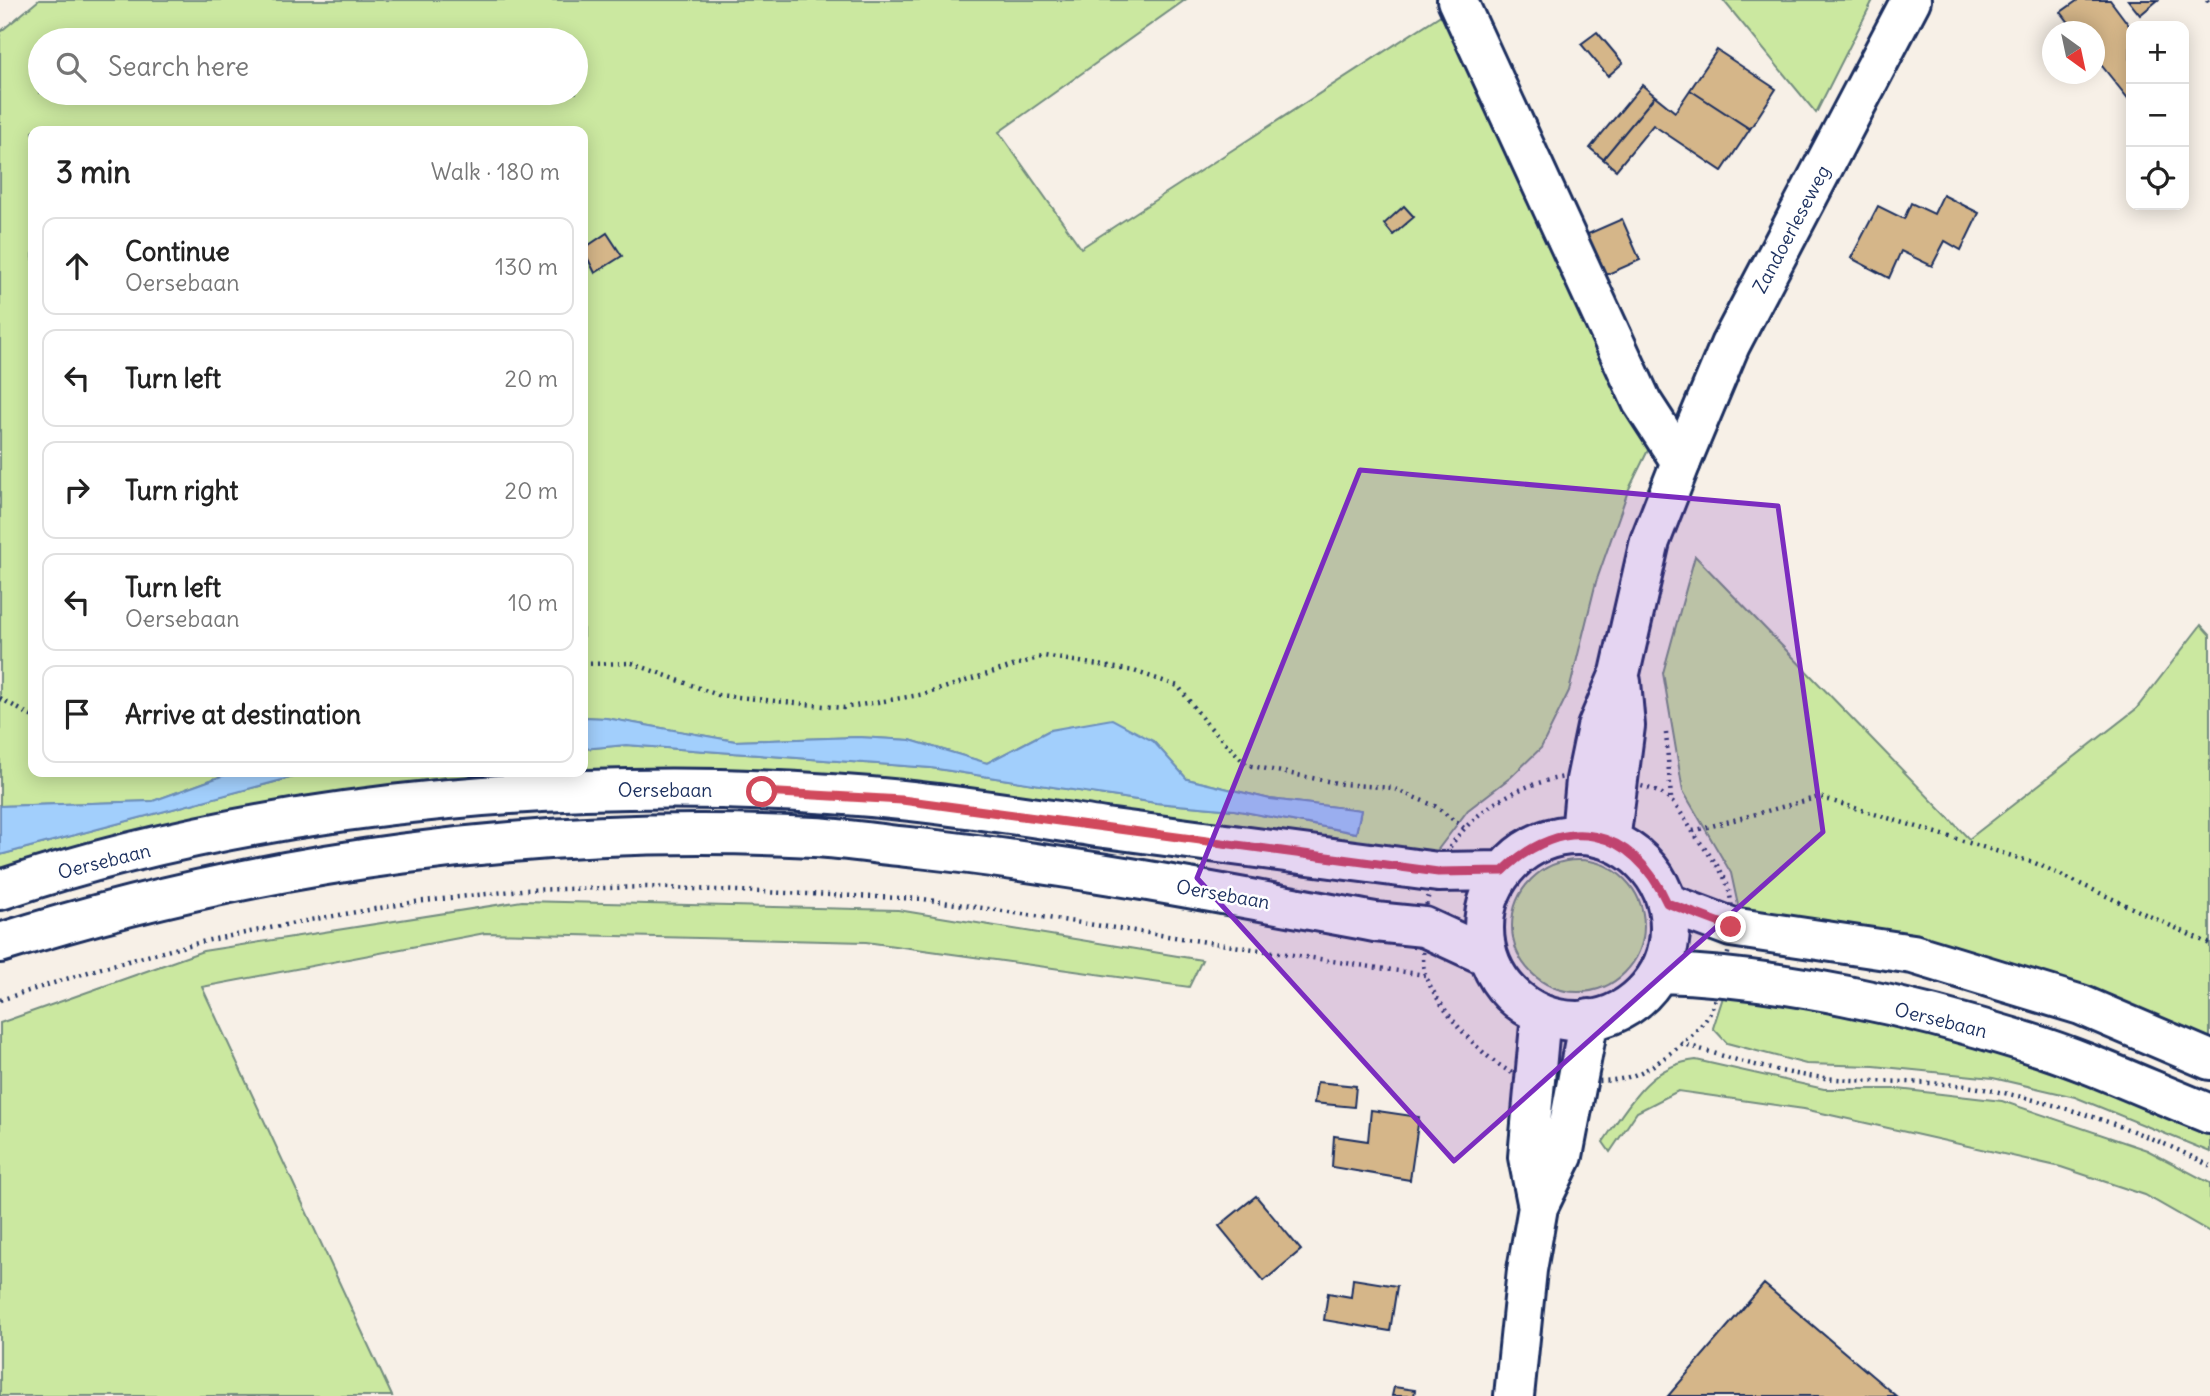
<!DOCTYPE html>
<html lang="en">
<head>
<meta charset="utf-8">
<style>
  :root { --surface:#fff; --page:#f2f2f2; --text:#222; --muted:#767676; --line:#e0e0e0 }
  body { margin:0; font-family:Delius,sans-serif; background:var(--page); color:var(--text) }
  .controls { position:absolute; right:21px; top:21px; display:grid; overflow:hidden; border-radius:14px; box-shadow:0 4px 18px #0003 }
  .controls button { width:63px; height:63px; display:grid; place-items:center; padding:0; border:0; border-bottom:2px solid var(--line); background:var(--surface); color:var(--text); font:35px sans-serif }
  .compass { position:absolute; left:2042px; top:21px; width:63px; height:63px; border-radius:50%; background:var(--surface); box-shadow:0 4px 18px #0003; rotate:147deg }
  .stop { position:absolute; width:21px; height:21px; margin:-16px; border:5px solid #d1495b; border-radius:50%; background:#fff }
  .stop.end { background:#d1495b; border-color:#fff; box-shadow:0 2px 7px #0008 }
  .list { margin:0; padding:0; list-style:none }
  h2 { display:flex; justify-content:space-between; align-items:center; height:91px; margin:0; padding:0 28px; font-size:30px }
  h2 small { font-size:23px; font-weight:400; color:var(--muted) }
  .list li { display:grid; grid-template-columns:46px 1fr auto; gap:21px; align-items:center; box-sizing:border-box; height:98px; margin:0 14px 14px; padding:0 14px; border:2px solid var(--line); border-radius:14px }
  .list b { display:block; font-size:26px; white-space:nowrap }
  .list p { margin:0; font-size:23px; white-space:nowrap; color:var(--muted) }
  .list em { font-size:23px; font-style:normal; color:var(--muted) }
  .icon { flex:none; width:38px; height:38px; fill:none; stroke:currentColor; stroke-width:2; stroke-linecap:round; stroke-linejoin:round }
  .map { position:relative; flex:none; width:2210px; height:1396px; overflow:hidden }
  .search { position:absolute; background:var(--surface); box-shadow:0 4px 18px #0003; left:28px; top:28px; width:560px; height:77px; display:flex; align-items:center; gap:18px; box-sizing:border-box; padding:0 24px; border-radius:38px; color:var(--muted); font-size:26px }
  .panel { position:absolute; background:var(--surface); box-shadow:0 4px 18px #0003; left:28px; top:126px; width:560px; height:651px; border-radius:14px }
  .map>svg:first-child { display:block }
  .green { fill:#cbe8a0; stroke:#738c7f; stroke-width:2; fill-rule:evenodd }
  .water { fill:#a2cffc; stroke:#6c8fbd; stroke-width:2 }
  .building { fill:#d5b689; stroke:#1b2f5e; stroke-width:2 }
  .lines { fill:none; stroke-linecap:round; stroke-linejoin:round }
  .street-casing { stroke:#1b2f5e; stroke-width:44 }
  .secondary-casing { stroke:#1b2f5e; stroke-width:44 }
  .path { stroke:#1b2f5e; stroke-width:4.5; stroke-dasharray:2 5; stroke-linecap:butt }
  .street { stroke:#fff; stroke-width:38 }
  .secondary { stroke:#fff; stroke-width:38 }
  .route { stroke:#d1495b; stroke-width:9 }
  .marked { fill:#7b2cbf; fill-opacity:0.2; stroke:#7b2cbf; stroke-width:5; stroke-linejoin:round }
  .labels { text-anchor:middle; stroke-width:5; stroke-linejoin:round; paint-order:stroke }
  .street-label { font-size:19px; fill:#1b2f5e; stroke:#fff }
</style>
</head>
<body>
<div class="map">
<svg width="2210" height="1396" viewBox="0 0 2210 1396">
  <rect width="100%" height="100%" fill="#f7f0e7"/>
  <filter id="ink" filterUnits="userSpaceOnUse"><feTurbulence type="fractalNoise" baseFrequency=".0143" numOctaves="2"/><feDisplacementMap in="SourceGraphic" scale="14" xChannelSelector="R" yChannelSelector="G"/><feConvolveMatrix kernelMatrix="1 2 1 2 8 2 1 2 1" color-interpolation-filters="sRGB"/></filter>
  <g filter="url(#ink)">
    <path class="green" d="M39 0H1185L999 132 1081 248 1453 7 1655 436 1628 491 1596 582 1569 691 1541 748 1511 777 1468 810 1433 856 863 784 446 777 181 822 0 873V855L301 775 338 772H583V749L626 745 931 768 1156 803 1234 810 1356 833 1361 810 1270 799 1187 779 1153 741 1050 730 987 763 910 740 858 737 735 741 606 718 583 717V131H33V772H233L153 801 0 806V32ZM40 40H576V93H40Z
      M1723 0H1873L1816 113Z
      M1695 556 1969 839 2136 709 2201 625 2210 635V1044L1739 910 1731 873 1683 791 1663 673Z
      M1512 926a66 66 0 1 1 132 0a66 66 0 1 1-132 0Z
      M522 901 898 910 1202 960 1189 987 866 942 485 933 202 987 392 1396H0V1023L203 951Z
      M1725 991 1891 1022 2044 1064 2210 1135V1152L2075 1097 1993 1078 1874 1066 1806 1064 1727 1043 1713 1028Z
      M1696 1060 1824 1089H1898L2002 1101 2147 1150 2210 1183V1232L2145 1195 2061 1167 1804 1109 1678 1091 1637 1112 1610 1152 1603 1142C1628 1106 1649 1065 1696 1060Z"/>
    <path class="water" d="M583 717 606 718 735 741 858 737 910 740 987 763 1050 730 1112 719 1153 741 1187 779 1270 799 1361 810 1356 833 1234 810 1156 803 931 768 626 745 583 749Z
      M233 772H338L301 775 0 855V806L153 801Z"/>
    <path class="building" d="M2078 0H2110L2131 28 2130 101 2094 56V32H2076L2061 12Z
      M2128 0H2158L2140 15Z
      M1597 32 1623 63 1608 76 1581 44Z
      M1717 50 1776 89 1750 129 1690 90Z
      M1642 85 1655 96 1603 159 1590 148Z
      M1690 90 1750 129 1722 171 1653 125 1616 170 1603 159 1655 96 1675 112Z
      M1943 195 1979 213 1961 250 1945 241 1932 266 1901 251 1889 278 1851 258 1878 206 1904 219 1911 203 1934 214Z
      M1404 206 1414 217 1393 235 1384 224Z
      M1622 219 1640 260 1599 278 1581 237Z
      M607 233 622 256 595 273 583 249Z
      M1317 1082 1356 1086 1354 1107 1314 1103Z
      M1371 1110 1419 1117 1410 1180 1332 1167 1334 1136 1368 1141Z
      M1256 1196 1301 1250 1264 1281 1219 1226Z
      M1353 1279 1397 1286 1390 1331 1324 1320 1328 1293 1351 1297Z
      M1764 1284 1896 1396H1668Z
      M1394 1387 1415 1390 1414 1396H1392Z"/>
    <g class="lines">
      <g class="street-casing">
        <path id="street" d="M1457 0 1642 402 1681 462"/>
      </g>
      <g class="secondary-casing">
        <path id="secondary" d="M1581 834 1586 780 1597 727 1620 673 1650 541 1681 462 1730 345 1911 0
          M1484 928a93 93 0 1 1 186 0a93 93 0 1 1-186 0Z
          M1610 841 1625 726 1621 682
          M0 890C280 797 609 771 902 800 970 807 1037 818 1105 828 1216 843 1327 858 1438 872L1503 871
          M1667 903 1731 927 1913 954 2081 1005 2210 1060
          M0 943C263 860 539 823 814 837 849 839 884 845 919 848 1072 865 1223 894 1375 922L1424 927 1487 956
          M1660 973C1778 976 1914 1007 2026 1042 2088 1061 2149 1090 2210 1114
          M1538 1207 1528 1157 1541 1014
          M1514 1396 1527 1270 1538 1207 1563 1156 1589 1019"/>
      </g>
      <path class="path" d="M2207 0 2210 5
        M583 664 632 663 718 695 843 708 925 694 1044 656 1134 671 1178 686 1206 723 1247 765 1342 784 1392 788 1435 806 1464 828
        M0 698 33 717
        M1666 733 1671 798
        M1565 777C1595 781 1629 779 1658 792 1676 800 1684 819 1695 835 1705 850 1721 867 1727 884 1740 923 1725 971 1712 1008 1706 1028 1662 1062 1643 1071 1624 1081 1608 1081 1587 1081 1567 1082 1544 1085 1524 1078 1487 1066 1441 1012 1426 977 1421 966 1424 948 1424 935 1423 852 1484 789 1565 777Z
        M1693 831 1819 797 2035 863 2210 944
        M0 1000 101 968 205 941 310 920 415 902 522 890 647 887 923 899 1425 975
        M1681 1043C1729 1058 1775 1073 1825 1078 1876 1083 1929 1080 1979 1088 2059 1103 2138 1128 2210 1166"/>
      <use href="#street" class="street"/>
      <use href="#secondary" class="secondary"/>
    </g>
  </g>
  <g class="lines" filter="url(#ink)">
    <path class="route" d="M762 792 902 800 1438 872 1503 871C1563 812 1633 827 1667 903L1731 927"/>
  </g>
  <path class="marked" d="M1360 470 1778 506 1823 832 1454 1161 1197 878Z"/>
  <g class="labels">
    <g class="street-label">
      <text transform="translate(1791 229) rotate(-62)" y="7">Zandoerleseweg</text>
      <text x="665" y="797">Oersebaan</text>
      <text transform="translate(104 861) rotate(-14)" y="7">Oersebaan</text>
      <text transform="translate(1223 894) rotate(10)" y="7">Oersebaan</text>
      <text transform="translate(1941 1020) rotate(14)" y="7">Oersebaan</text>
    </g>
  </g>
</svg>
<div class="controls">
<button>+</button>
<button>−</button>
<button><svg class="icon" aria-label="locate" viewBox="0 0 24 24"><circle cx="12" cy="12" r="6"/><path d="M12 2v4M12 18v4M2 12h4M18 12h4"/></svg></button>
</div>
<svg class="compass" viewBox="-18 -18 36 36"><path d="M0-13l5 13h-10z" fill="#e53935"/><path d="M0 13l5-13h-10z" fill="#767676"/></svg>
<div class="stop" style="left:762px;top:792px"></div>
<div class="stop end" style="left:1731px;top:927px"></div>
<div class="search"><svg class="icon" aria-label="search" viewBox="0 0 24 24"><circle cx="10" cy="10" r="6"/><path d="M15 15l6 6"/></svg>Search here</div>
<section class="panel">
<h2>3 min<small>Walk · 180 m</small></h2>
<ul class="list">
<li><svg class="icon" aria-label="ahead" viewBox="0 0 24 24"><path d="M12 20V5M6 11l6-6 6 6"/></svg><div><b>Continue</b><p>Oersebaan</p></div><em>130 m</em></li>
<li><svg class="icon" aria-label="left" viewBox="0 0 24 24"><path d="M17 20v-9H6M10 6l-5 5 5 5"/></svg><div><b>Turn left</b></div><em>20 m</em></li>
<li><svg class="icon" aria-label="right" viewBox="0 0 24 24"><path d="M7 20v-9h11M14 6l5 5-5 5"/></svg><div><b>Turn right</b></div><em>20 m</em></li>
<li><svg class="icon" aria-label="left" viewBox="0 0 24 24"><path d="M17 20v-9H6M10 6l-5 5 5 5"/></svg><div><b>Turn left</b><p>Oersebaan</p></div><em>10 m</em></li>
<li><svg class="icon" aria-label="arrive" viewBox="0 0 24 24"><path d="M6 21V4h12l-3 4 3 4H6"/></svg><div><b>Arrive at destination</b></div></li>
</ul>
</section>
</div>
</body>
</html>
